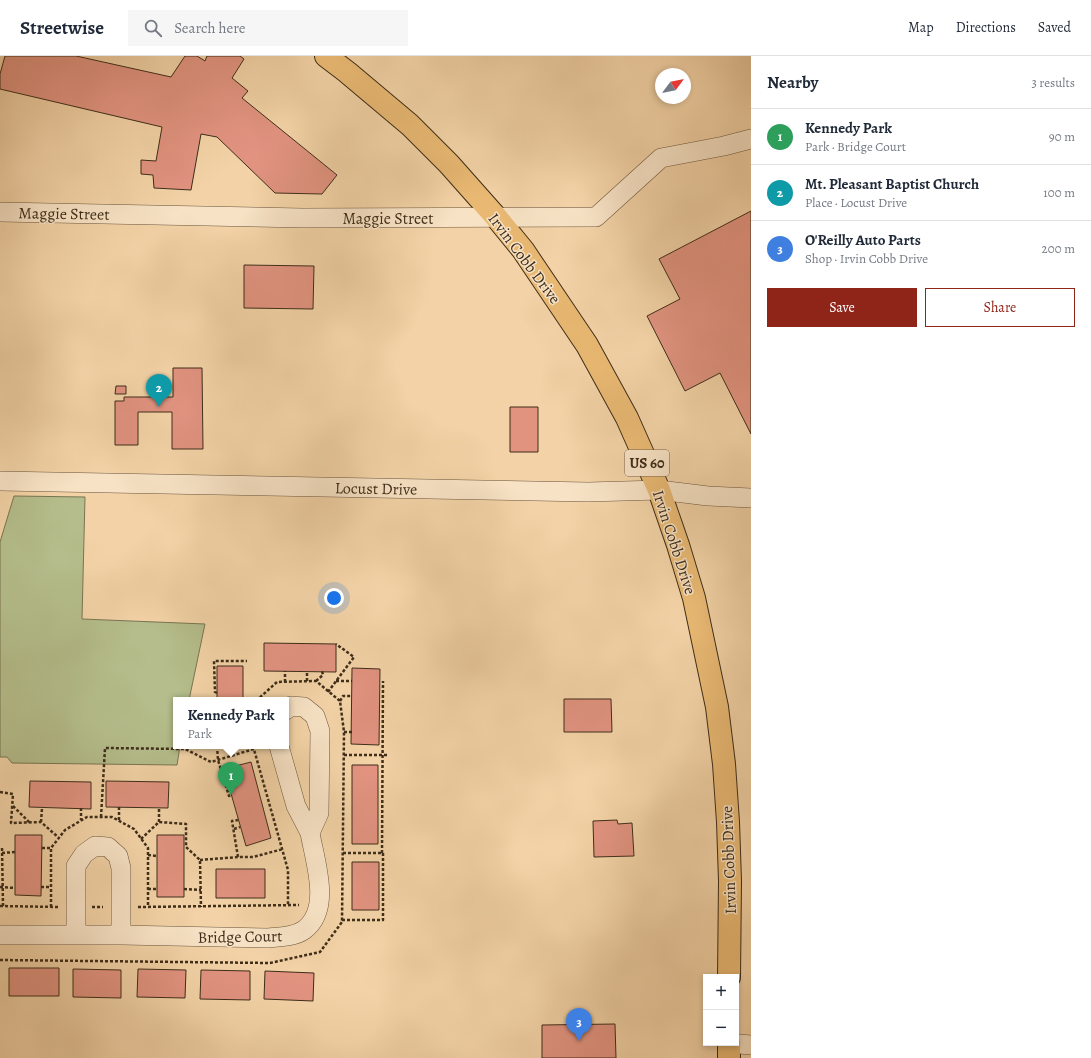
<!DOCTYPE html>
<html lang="en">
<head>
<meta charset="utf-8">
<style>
  :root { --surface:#fff; --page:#f6f6f7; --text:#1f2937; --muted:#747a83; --line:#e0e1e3; --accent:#8f2418 }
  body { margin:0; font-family:Alegreya,serif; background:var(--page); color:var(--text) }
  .controls { position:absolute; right:12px; bottom:12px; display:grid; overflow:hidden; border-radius:0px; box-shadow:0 2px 6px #0003 }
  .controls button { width:36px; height:36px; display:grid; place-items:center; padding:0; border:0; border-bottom:1px solid var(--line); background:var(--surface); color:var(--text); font:20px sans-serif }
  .compass { position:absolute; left:655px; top:12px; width:36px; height:36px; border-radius:50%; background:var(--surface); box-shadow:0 2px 6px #0003; rotate:58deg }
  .you { position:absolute; left:334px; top:542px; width:14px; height:14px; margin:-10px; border:3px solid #fff; border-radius:50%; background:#1a73e8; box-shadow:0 0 0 6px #1a73e833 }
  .badge { display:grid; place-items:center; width:26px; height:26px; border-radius:50%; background:var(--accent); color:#fff; font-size:13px; font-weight:700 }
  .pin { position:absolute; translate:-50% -33px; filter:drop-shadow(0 1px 2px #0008) }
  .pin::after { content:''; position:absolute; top:21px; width:14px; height:12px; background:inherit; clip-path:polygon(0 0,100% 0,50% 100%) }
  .popup { position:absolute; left:173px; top:641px; width:116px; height:52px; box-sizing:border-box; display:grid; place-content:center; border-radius:0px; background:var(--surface); filter:drop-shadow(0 1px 3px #0005); font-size:13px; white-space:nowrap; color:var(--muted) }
  .popup b { font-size:15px; color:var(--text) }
  .popup::after { content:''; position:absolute; left:50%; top:100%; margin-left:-8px; border:8px solid transparent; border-top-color:var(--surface) }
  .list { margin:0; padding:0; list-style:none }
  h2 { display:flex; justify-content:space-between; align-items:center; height:52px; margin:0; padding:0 16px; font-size:17px }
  h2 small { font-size:13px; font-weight:400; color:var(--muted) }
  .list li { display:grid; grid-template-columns:26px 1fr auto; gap:12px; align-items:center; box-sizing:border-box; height:56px; padding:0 16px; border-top:1px solid var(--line) }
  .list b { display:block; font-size:15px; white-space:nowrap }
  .list p { margin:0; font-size:13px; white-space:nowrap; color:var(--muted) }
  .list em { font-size:13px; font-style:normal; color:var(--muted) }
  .actions { display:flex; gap:8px; padding:12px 16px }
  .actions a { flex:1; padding:9px 0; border:1px solid var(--accent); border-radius:0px; text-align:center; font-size:14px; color:var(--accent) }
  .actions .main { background:var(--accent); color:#fff }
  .icon { flex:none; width:22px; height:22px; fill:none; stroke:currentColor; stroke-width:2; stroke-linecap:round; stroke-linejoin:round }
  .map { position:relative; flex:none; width:751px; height:1002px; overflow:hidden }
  header { display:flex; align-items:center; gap:24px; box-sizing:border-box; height:56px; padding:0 20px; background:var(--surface); border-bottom:1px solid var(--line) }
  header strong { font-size:19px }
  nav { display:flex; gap:22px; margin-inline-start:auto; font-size:14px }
  .search { width:280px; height:36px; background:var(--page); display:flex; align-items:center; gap:10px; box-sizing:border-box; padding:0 14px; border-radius:0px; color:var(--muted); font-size:15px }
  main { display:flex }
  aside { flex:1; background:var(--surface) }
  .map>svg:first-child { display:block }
  .green { fill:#b4bd8b; stroke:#797552 }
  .building { fill:#e19380; stroke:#3e2d19 }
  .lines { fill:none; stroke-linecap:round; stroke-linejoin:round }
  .minor-casing { stroke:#6b563c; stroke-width:20 }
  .primary-casing { stroke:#3e2d19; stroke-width:24 }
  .path { stroke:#3e2d19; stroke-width:2.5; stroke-dasharray:3 2; stroke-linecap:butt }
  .minor { stroke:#f7e2c5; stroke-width:19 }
  .primary { stroke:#e9b973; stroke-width:22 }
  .labels { text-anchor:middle; stroke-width:3; stroke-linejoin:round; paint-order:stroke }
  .shield { fill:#f7e2c5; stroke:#76634d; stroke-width:1 }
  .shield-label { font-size:15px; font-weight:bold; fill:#3e2d19 }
  .street-label { font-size:16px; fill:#3e2d19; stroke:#f7e2c5 }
</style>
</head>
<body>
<header>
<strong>Streetwise</strong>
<div class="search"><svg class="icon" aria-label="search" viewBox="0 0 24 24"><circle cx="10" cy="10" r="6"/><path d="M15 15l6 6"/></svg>Search here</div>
<nav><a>Map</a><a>Directions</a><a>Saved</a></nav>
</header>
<main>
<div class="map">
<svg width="751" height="1002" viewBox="0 0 751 1002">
  <rect width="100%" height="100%" fill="#f2d2a6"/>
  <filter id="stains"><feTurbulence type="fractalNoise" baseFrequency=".005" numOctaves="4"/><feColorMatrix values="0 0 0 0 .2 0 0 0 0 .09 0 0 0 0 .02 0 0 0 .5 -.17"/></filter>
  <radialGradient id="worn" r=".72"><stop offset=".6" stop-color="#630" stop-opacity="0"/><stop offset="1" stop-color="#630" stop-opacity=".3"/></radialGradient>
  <path class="green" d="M14 440 85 441 82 563 205 568 189 644H176V690H180L177 709 12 707 7 701H0V486Z"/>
  <path class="building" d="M5 0H76L171 21 185 0H197L205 5 207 0H240L244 3 232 22 248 35 242 42 337 119 322 138 275 137 217 81 201 78 191 134 154 132 153 119 141 118V104L156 105 162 71 0 33V18Z
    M751 155V378L720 317 685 335 647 260 680 243 659 203Z
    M244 209 314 210 313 253 244 252Z
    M173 312H202L203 393H172V356H138V389H115V345H124V341H173Z
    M116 330H126V338H115Z
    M510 351H538V396H510Z
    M264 587 336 588V616L264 615Z
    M217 610H243V644H217Z
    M352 612 380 613 379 689 351 688Z
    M564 643H611L612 676H564Z
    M251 706 271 782 246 790 224 713Z
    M352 709H378V788H352Z
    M30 725 91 726V753L29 751Z
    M106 725 169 726 168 752 106 751Z
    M617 764 618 768 632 767 634 800 594 801 593 765Z
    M15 779H42L41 840 15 839Z
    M157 779H184V841H157Z
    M352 806H379V854H352Z
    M216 813H265V842H216Z
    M9 912H59V940H9Z
    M73 913 121 914V942L73 941Z
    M138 913 186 914 185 942 137 941Z
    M201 914 250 915V944L200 943Z
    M265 915 314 917 313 945 264 943Z
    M615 968 616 1002H542V969Z"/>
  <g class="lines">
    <g class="minor-casing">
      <path id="minor" d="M0 156 302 162 596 161 661 102 724 90 751 83
        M0 425 588 436 659 434 708 440 751 442
        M279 690 296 750 310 777 319 757 320 675 315 660 304 651 291 650 286 654
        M0 879H121L268 882C279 881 294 881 304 874 332 853 315 806 310 777
        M76 879V810L84 798 95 790 108 791 118 800 121 812V879
        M729 987 751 989"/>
    </g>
    <g class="primary-casing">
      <path id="primary" d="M326 0 347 16 410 69 449 108 496 161 523 194 587 289 627 362 659 434 678 489 694 542 717 651 724 708 728 766 730 825 729 921
        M729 1002V987"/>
    </g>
    <path class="path" d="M307 625V615
      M316 625 323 619 322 615
      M336 625H352
      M285 626V615
      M328 636 354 601 336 588
      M217 637 215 636 214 605H247
      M340 645 343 640H352
      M344 676H352
      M217 690 218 704 229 740 231 739
      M253 690 288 814V849
      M344 699H389
      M0 736 13 738 11 767 41 766 59 782
      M13 750 29 766
      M81 752V764
      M101 761 105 692 185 693 211 706 254 693
      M119 764V751
      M41 766 42 752
      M159 766V752
      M234 773 240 771
      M141 783 159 766 186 768V791L200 804 201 851
      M2 792 3 850
      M42 792H51
      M2 797 15 796
      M382 797 383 625
      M148 799 157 800
      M238 801 232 765 238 764
      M200 804 238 801H253L283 793
      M0 831 15 832
      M41 831H51
      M148 833H157
      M184 833 201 834
      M0 850 59 851
      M51 851V792L65 774 87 761H112L134 773 148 792V851
      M92 851H103
      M138 851 299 849
      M342 864H383V797H343
      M0 904 270 907 320 896 342 866 344 676 340 645 316 625 277 626 257 644"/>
    <use href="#minor" class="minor"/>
    <use href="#primary" class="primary"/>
  </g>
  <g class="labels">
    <rect class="shield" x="625" y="394" width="44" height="26" rx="3"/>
    <g class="shield-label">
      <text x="647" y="412">US 60</text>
    </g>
    <g class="street-label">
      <text transform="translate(64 157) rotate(1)" y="6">Maggie Street</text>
      <text x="388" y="168">Maggie Street</text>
      <text transform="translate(525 202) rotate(53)" y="6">Irvin Cobb Drive</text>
      <text transform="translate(376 432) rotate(1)" y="6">Locust Drive</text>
      <text transform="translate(675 486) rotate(72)" y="6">Irvin Cobb Drive</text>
      <text transform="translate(728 804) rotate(-92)" y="6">Irvin Cobb Drive</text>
      <text transform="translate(240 880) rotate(-1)" y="6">Bridge Court</text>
    </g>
  </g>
  <rect width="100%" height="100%" filter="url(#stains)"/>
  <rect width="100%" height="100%" fill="url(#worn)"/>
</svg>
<div class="controls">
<button>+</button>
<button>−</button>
</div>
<svg class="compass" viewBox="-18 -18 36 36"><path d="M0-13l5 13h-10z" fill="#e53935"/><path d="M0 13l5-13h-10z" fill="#747a83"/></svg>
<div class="you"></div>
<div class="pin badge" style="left:231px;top:739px;background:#2e9e5b">1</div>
<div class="popup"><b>Kennedy Park</b>Park</div>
<div class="pin badge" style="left:159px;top:351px;background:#0f9aa8">2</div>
<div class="pin badge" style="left:579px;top:985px;background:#3f7fe0">3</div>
</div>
<aside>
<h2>Nearby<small>3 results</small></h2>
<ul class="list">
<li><span class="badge" style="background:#2e9e5b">1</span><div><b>Kennedy Park</b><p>Park · Bridge Court</p></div><em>90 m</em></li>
<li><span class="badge" style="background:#0f9aa8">2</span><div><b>Mt. Pleasant Baptist Church</b><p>Place · Locust Drive</p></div><em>100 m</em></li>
<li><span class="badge" style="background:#3f7fe0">3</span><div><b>O'Reilly Auto Parts</b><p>Shop · Irvin Cobb Drive</p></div><em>200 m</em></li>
</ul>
<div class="actions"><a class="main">Save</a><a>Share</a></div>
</aside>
</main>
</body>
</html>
